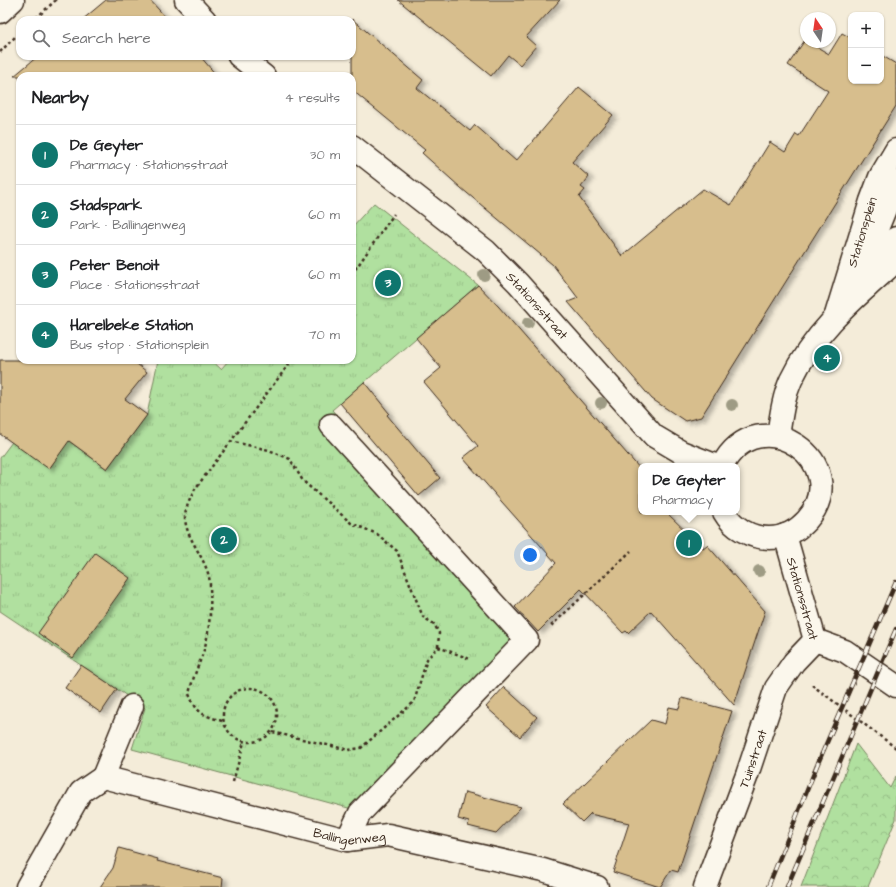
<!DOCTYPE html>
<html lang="en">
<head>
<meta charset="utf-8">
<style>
  :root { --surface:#fff; --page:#f6f6f6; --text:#202124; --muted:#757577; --line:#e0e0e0; --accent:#0f766e }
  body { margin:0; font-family:"Architects Daughter",sans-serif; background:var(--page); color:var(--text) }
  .controls { position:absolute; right:12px; top:12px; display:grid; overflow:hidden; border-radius:8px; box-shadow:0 1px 3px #0004 }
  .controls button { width:36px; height:36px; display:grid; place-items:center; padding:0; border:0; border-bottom:1px solid var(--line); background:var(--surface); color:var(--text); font:20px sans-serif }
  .compass { position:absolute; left:800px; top:12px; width:36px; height:36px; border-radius:50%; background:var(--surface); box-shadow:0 1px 3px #0004; rotate:347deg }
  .you { position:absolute; left:530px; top:555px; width:14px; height:14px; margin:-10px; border:3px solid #fff; border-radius:50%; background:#1a73e8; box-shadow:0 0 0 6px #1a73e833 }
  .badge { display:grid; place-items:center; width:26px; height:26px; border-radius:50%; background:var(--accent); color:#fff; font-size:13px; font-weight:700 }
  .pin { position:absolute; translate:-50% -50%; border:2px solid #fff; box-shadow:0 1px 4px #0006 }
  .popup { position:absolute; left:638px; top:463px; width:102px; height:52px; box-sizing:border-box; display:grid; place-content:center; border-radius:8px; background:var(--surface); filter:drop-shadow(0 1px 3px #0005); font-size:13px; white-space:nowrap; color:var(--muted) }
  .popup b { font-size:15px; color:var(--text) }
  .popup::after { content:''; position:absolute; left:50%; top:100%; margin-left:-8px; border:8px solid transparent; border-top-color:var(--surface) }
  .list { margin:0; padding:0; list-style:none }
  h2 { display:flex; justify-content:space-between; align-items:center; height:52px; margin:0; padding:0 16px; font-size:17px }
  h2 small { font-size:13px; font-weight:400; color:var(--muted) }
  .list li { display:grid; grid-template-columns:26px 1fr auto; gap:12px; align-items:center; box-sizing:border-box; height:60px; padding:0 16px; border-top:1px solid var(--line) }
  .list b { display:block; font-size:15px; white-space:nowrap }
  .list p { margin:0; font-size:13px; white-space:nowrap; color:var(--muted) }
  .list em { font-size:13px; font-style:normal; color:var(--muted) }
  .icon { flex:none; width:22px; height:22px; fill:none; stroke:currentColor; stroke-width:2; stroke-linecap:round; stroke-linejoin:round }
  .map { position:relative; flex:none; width:896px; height:887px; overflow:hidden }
  .search { position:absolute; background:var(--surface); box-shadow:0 1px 3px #0004; left:16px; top:16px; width:340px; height:44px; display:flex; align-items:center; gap:10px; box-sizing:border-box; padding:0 14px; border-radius:12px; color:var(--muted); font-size:15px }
  .panel { position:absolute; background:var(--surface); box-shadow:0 1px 3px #0004; left:16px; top:72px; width:340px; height:292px; border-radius:12px }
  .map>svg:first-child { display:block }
  .forest { fill:url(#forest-crowns); stroke:#76855e }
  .park { fill:url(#park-tufts); stroke:#76855e }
  .building { fill:#d7be8d; stroke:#3b2a1e; filter:url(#shadow) }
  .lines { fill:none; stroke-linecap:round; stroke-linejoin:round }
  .minor-casing { stroke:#3b2a1e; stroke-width:25 }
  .major-casing { stroke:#3b2a1e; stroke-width:25 }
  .path { stroke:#3b2a1e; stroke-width:2.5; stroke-dasharray:3 3; stroke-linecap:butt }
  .minor { stroke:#fbf7ec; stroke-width:22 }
  .major { stroke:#fbf7ec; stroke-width:22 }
  .rail-casing { stroke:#3b2a1e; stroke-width:4.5 }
  .rail { stroke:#fbf7ec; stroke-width:3; stroke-dasharray:9; stroke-linecap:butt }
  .tree { fill:#9e9b84 }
  .labels { text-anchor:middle; stroke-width:3; stroke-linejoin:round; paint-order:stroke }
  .street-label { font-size:13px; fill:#3b2a1e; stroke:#fbf7ec }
</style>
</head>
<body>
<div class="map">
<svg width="896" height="887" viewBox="0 0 896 887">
  <defs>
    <pattern id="forest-crowns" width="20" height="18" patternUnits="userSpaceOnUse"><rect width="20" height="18" fill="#b0e09f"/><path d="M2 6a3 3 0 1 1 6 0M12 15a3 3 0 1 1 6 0" fill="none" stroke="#98c088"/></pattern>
    <pattern id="park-tufts" width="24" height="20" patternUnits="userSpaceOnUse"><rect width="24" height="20" fill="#b0e09f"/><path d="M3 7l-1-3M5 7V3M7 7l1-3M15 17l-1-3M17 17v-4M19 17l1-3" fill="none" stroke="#98c088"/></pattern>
    <filter id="shadow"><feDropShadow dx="4.5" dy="2.5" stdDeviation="2" flood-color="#0004"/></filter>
  </defs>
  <rect width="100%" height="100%" fill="#f4ecd9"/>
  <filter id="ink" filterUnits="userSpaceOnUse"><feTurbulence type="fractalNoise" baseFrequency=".025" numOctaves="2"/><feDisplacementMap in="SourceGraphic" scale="8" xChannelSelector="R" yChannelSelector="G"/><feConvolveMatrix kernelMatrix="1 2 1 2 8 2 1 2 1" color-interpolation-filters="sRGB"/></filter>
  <g filter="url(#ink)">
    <path class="forest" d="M856 744 890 788 896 776V819L868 887H801Z"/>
    <path class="park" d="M374 203 478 285 332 410 534 637 363 812 132 749 145 708 0 611V458L12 442 69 441 107 469 147 415 158 360H211L221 369 229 360H352V227Z"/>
    <path class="building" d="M106 0H150L168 20H82Z
      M398 0H560L526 37 536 46 520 65 508 55 491 76Z
      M352 19 423 80 417 88 470 131 475 125 516 161 579 87 613 115 572 162 589 177 581 187 585 190 579 197 622 256 703 189 731 205 770 142 785 152 796 134 799 136 828 91 788 65 805 40 829 54 842 33 851 38V81H881V55L896 64V106L701 417 685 421 652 399 568 302 578 298 553 265 461 188 422 153 425 150 352 90Z
      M38 56H200L217 76H14Z
      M478 285 499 307 641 470V512H666L703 548 707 545 765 611 734 705 651 611 628 633 626 631 623 633 581 589 538 632 515 607 556 563 463 458 478 446 424 382 441 368 416 338Z
      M0 360H132L147 372 125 399 147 415 107 469 69 441 49 469 0 434Z
      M364 382 389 413 387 415 440 478 419 496 340 403Z
      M95 553 130 578 73 658 38 633Z
      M81 665 117 689 101 713 65 688Z
      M504 687 537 717 520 737 486 707Z
      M682 698 732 711 678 872 671 870 660 887 613 872 629 823 590 814 591 813 582 822 563 804 651 720 665 724 669 707 679 709Z
      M465 792 521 807 496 833 468 826 469 822 458 819Z
      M119 848 158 859 157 861 223 878 222 887H100L113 868Z"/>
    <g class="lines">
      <g class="minor-casing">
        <g id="minor">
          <path d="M186 0 205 20"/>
          <path d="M239 56 264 76"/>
          <path id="s1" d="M352 146 486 251 518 283 654 436 681 452 717 466"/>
          <path d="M867 262 896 238"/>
          <path d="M867 287 877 229 896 182"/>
          <path id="s2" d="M836 315 871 201 880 177 896 150"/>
          <path d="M331 425 527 640 360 813 347 840"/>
          <path d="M778 436C781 417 783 398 791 380 814 331 857 296 896 261"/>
          <path d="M722 466C759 395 856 464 807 520 797 531 784 538 769 538 751 538 733 528 724 512"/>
          <path id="s3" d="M785 535 815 640"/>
          <path d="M815 640 845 651 896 686"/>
          <path d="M103 777 132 706"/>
          <path id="s4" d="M27 887 81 792 103 777 347 840 388 835 543 870 597 887"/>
          <path id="s5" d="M705 887 747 775 776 688 794 662 815 640"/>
        </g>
      </g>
      <g class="major-casing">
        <path id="major" d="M0 12 13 0"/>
      </g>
      <path class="path" d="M36 18 56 0
        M0 52 15 37
        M352 274 394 214
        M230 441 269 450 290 459 303 481 351 523 377 534 397 551 423 617 434 624 439 633 438 647 427 659 414 702 361 748 349 750 272 732
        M667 512H668
        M551 626 631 551
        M438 647 470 659
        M812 685 896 748
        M223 715a27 27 0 1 1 54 0a27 27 0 1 1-54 0Z
        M222 721C203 715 197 714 189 694 192 680 198 667 203 653 210 632 211 608 210 586 210 561 186 541 185 518 185 508 191 497 195 489L292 360
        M233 782 244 742"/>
      <use href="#minor" class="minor"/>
      <use href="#major" class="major"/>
      <g class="rail-casing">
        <path id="rail" d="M768 887 818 763 896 582
          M787 887 896 629"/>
      </g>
      <use href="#rail" class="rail"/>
    </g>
    <g class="tree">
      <circle cx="484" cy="275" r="6"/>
      <circle cx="528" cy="323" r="6"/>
      <circle cx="601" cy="403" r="6"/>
      <circle cx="732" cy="405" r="6"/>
      <circle cx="759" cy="571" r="6"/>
    </g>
  </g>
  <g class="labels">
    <g class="street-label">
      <text dy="5" stroke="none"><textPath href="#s2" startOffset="87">Stationsplein</textPath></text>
      <text dy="5" stroke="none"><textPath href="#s1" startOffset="245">Stationsstraat</textPath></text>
      <text dy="5" stroke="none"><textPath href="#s3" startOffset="66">Stationsstraat</textPath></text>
      <text dy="5" stroke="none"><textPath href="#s5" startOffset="137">Tuinstraat</textPath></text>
      <text dy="5" stroke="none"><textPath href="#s4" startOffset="390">Ballingenweg</textPath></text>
    </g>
  </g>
</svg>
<div class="controls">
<button>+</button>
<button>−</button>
</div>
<svg class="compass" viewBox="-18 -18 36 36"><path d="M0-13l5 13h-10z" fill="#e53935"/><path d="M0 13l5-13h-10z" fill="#757577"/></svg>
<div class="you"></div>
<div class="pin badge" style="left:689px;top:543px">1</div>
<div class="popup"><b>De Geyter</b>Pharmacy</div>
<div class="pin badge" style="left:224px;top:540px">2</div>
<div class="pin badge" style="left:388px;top:283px">3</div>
<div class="pin badge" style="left:827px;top:358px">4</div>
<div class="search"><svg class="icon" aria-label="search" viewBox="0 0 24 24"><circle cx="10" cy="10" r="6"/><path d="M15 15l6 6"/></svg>Search here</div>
<section class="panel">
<h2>Nearby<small>4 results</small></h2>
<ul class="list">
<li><span class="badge">1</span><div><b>De Geyter</b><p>Pharmacy · Stationsstraat</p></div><em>30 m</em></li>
<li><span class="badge">2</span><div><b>Stadspark</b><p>Park · Ballingenweg</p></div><em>60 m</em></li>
<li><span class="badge">3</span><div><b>Peter Benoit</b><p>Place · Stationsstraat</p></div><em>60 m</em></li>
<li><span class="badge">4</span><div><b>Harelbeke Station</b><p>Bus stop · Stationsplein</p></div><em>70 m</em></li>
</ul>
</section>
</div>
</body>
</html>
